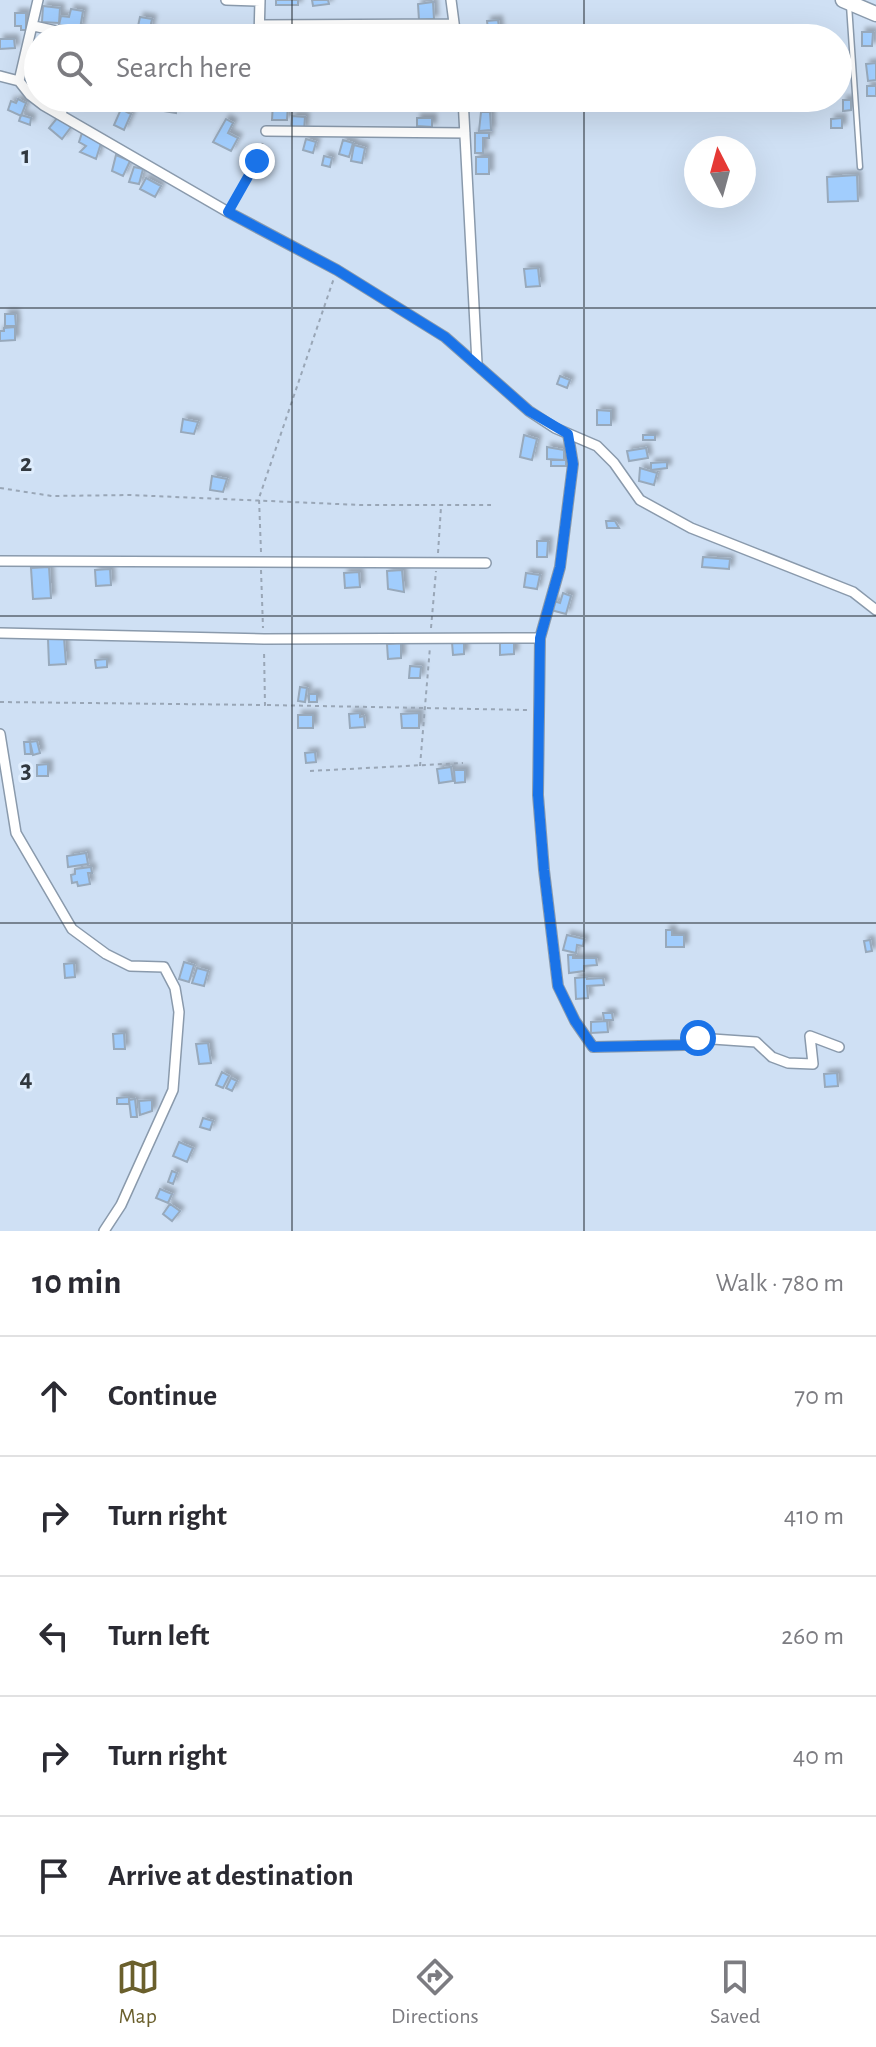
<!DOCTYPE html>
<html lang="en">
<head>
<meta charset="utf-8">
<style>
  :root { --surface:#fff; --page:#f2f2f3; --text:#2b2b33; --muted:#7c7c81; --line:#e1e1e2; --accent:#6a5f2c }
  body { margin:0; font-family:"Alegreya Sans",sans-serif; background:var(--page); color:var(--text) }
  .compass { position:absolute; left:684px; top:136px; width:72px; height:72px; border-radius:50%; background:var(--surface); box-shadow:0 8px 32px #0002; rotate:354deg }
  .stop { position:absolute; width:24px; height:24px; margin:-18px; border:6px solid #1a73e8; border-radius:50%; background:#fff }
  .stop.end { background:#1a73e8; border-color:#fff; box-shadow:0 2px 8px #0008 }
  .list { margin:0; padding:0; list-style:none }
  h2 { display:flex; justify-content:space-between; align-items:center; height:104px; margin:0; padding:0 32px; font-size:34px }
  h2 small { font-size:26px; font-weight:400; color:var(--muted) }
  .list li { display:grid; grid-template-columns:52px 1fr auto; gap:24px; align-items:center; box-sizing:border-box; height:120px; padding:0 32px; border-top:2px solid var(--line) }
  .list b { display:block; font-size:30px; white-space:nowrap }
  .list em { font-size:26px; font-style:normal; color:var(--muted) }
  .icon { flex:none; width:44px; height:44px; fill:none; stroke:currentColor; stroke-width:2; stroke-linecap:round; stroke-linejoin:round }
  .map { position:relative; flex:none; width:876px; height:1231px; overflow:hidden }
  .search { position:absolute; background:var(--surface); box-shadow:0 8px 32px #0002; left:24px; right:24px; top:24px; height:88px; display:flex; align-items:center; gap:20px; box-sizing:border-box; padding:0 28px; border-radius:44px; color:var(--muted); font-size:30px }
  .sheet { height:704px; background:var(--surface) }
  nav { display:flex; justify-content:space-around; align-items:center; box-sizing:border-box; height:112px; border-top:2px solid var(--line); background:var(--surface); font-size:22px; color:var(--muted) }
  nav a { display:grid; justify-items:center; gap:4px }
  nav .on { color:var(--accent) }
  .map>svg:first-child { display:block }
  .building { fill:#a1cdfd; stroke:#98a9bb; stroke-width:2; filter:url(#shadow) }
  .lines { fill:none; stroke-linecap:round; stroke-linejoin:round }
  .service-casing { stroke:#8a9aac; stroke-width:7 }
  .minor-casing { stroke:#8a9aac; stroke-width:12 }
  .primary-casing { stroke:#8a9aac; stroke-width:17 }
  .path { stroke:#99a6b6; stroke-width:2; stroke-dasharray:4 4; stroke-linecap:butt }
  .service { stroke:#fff; stroke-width:4 }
  .minor { stroke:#fff; stroke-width:9 }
  .primary { stroke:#fff; stroke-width:14 }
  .route { stroke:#1a73e8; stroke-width:10 }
  .grid { fill:none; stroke:#31383f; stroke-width:2; stroke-opacity:0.55 }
  .grid-label { font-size:26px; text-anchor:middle; font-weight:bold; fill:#31383f; stroke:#dfedfd; stroke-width:6; stroke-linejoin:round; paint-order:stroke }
</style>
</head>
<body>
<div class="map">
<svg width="876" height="1231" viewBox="0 0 876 1231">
  <defs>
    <filter id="shadow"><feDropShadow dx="4" dy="-4" stdDeviation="2" flood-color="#0004"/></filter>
  </defs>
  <rect width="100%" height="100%" fill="#cfe0f4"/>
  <path class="building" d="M276 0H298V5H276Z
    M312 0H328L329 4 313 6Z
    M433 2 434 19 419 20 418 4Z
    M43 6 60 8 59 23 42 22Z
    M71 9 83 11 80 29 59 25 61 16 69 17Z
    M15 13H26V30H21V26H15Z
    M140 17 152 19 149 33 137 31Z
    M498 20 500 36 489 37 487 21Z
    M432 30H449V38H432Z
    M388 31 404 32V38H387Z
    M862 32H873L872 46H862Z
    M0 39H14L15 48 0 49Z
    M876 63V80L868 81 866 64Z
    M31 68 38 70V84L28 82Z
    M867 86H876V96H867Z
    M18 99 26 103 21 116 8 110 11 101 16 103Z
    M843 100H851V110L843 111Z
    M157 101H175L176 113 157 110Z
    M273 103 288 104 287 120H272Z
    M121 109 131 114 124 130 114 125Z
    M481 112H490L491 130 479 131Z
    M21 115 31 118 30 125 19 121Z
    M292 116 305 117 304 130 291 129Z
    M58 117 71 127 62 139 49 128Z
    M417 118H432V127L417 126Z
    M842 118V128H831V119Z
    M226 119 233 123 228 133 238 138 231 151 213 142Z
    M82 133 101 143 96 159 80 152 86 146 79 142Z
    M475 133H489V138H483V153H475Z
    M306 139 316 142 313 153 303 150Z
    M343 140 353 143 349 157 339 154Z
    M354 145 365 148 362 163 351 161Z
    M116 155 130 161 123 176 112 171Z
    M324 156 332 158 330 167 322 165Z
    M476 157H489V174H476Z
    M134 167 143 169 139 184 129 182Z
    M857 175 858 201 828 202 827 177Z
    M146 178 161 186 155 197 140 189Z
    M538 268 540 286 526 287 524 269Z
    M5 314H15L16 326H5Z
    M15 327V340L0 341V331H4V328Z
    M560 376 570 380 567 388 557 384Z
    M597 410 611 411V425H597Z
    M183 419 198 422 194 434 181 432Z
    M524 435 537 439 532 460 520 457Z
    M643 435H655V440H643Z
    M547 447 564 450V460L547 459Z
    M646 448 648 458 629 461 627 451Z
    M551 460H566V466H551Z
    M667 462V468L651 470V463Z
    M640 468 657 473 654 485 639 481Z
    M212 476 227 479 223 492 210 490Z
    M606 521H615L619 528H607Z
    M537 541H548L547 557H537Z
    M703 557 730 559 729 569 702 567Z
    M49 567 51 598 33 599 31 568Z
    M110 569 111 585 96 586 95 570Z
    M402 570 404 592 388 589 387 571Z
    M359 572 360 587 345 588 344 573Z
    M526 573 540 575 537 589 524 587Z
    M563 593 571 596 566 614 551 610 554 601 560 603Z
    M64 638 66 664 49 665 48 639Z
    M452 642H464V654L453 655Z
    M500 642H514V654L500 655Z
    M401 643V658L388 659 387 644Z
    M107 659V667L96 668 95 660Z
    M410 666 421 667 420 678H409Z
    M300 687 307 688 305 702 298 701Z
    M309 694H317V702H309Z
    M360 713V717L364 716 365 727 350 728 349 714Z
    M419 713V728H402L401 714Z
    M298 715H313V728H298Z
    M37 741 40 753 33 755 30 742Z
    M24 742H30L31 754H25Z
    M315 752 316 762 306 763 305 753Z
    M48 764V776H37V765Z
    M451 767 453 781 439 783 437 769Z
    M454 770H465V782L455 783Z
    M86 853 88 864 68 867 67 856Z
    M91 867 92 873H88L90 884 78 886 77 882 72 883 71 875 75 874V869Z
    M666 930H672V935H684V947H666Z
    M567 935 584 939 583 946 577 945 576 953 563 950Z
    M870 940 872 951 866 952 864 941Z
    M568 955H573V958H596L597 965 584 966V971L569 973Z
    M184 962 194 965 189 982 179 979Z
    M74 963 75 977 65 978 64 964Z
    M197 968 208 971 204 986 192 983Z
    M587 977V979L603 978 604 985 587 986 588 998 576 999 575 978Z
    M603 1013H612L613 1020H604Z
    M607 1021 608 1032 591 1033V1022Z
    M124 1033 125 1049H114L113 1034Z
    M208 1043 211 1063 199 1064 196 1044Z
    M222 1072 229 1076 223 1088 216 1085Z
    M837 1073 838 1086 825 1087 824 1074Z
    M231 1078 237 1081 232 1091 226 1088Z
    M129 1097V1104H117V1098Z
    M135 1099 137 1117H131L129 1100Z
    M152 1100V1111L140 1115 139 1101Z
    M203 1118 213 1121 210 1130 200 1127Z
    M179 1142 193 1148 187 1162 173 1156Z
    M172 1171 177 1173 173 1184 168 1182Z
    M160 1189 172 1194 168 1203 156 1198Z
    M170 1204 180 1211 172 1221 163 1214Z"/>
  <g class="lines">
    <g class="service-casing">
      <path id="service" d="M849 5 860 167"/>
    </g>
    <g class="minor-casing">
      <path id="minor" d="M226 0 260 1
        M451 0 456 38
        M261 25 453 24
        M34 26 87 38
        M259 38 260 0
        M0 76 19 81 30 95 43 105 228 212 337 270 445 337 529 411 555 428 597 446 614 463 640 500 691 528 853 592 876 610
        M19 81 38 0
        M264 98 266 105
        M463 98 477 363
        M61 115 65 98
        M266 131 465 133
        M568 434 573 464 560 567 540 638 538 795 544 870 558 986 575 1021 593 1047 685 1045 698 1038 756 1042 772 1057 788 1063 813 1064 810 1036 839 1047
        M0 561 486 563
        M0 633 264 639 540 638
        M0 734 16 833 72 929 106 954 130 966 164 967 175 988 179 1012 173 1090 121 1205 104 1231"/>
    </g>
    <g class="primary-casing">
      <path id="primary" d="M843 0 876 14"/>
    </g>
    <path class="path" d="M233 204 257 161 263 142
      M0 488 52 496 130 495 361 505H491
      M261 552 259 498 334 278
      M438 553 441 507
      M261 570 263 628
      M431 628 436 571
      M0 702 265 705 264 650
      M267 705 528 710
      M420 766 430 647
      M310 771 463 763"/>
    <use href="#service" class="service"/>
    <use href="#minor" class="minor"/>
    <use href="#primary" class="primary"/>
  </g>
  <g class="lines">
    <path class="route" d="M257 161 228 212 337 270 445 337 529 411 568 434 573 464 560 567 540 638 538 795 544 870 558 986 575 1021 593 1047 685 1045 698 1038"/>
  </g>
  <path class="grid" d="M292 0V38M584 0V38M292 98V1231M584 98V1231M0 308H876M0 616H876M0 923H876"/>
  <g class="grid-label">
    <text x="26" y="163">1</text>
    <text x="26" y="471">2</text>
    <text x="26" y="778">3</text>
    <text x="26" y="1086">4</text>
  </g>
</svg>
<svg class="compass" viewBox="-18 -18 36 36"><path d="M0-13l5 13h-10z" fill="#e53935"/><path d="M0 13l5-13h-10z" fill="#7c7c81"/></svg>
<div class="stop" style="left:698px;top:1038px"></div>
<div class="stop end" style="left:257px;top:161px"></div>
<div class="search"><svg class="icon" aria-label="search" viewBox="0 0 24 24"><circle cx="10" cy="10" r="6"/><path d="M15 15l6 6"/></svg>Search here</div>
</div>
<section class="sheet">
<h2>10 min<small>Walk · 780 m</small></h2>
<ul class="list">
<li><svg class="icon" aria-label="ahead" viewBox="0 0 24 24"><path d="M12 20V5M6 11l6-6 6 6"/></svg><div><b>Continue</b></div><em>70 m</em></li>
<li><svg class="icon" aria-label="right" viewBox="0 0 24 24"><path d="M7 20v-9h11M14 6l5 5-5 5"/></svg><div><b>Turn right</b></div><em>410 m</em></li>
<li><svg class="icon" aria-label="left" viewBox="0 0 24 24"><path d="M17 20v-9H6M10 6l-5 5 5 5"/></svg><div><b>Turn left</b></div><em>260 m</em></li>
<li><svg class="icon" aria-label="right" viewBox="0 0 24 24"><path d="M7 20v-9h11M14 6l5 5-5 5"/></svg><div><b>Turn right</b></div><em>40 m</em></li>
<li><svg class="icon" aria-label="arrive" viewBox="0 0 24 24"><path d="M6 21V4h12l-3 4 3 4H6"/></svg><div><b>Arrive at destination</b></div></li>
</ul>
</section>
<nav>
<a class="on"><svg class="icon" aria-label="map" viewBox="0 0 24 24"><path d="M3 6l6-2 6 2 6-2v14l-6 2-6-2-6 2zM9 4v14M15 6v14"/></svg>Map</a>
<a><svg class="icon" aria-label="directions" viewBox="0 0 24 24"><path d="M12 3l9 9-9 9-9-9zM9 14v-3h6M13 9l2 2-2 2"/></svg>Directions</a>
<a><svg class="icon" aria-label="saved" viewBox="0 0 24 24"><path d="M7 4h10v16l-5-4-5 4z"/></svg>Saved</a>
</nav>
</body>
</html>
